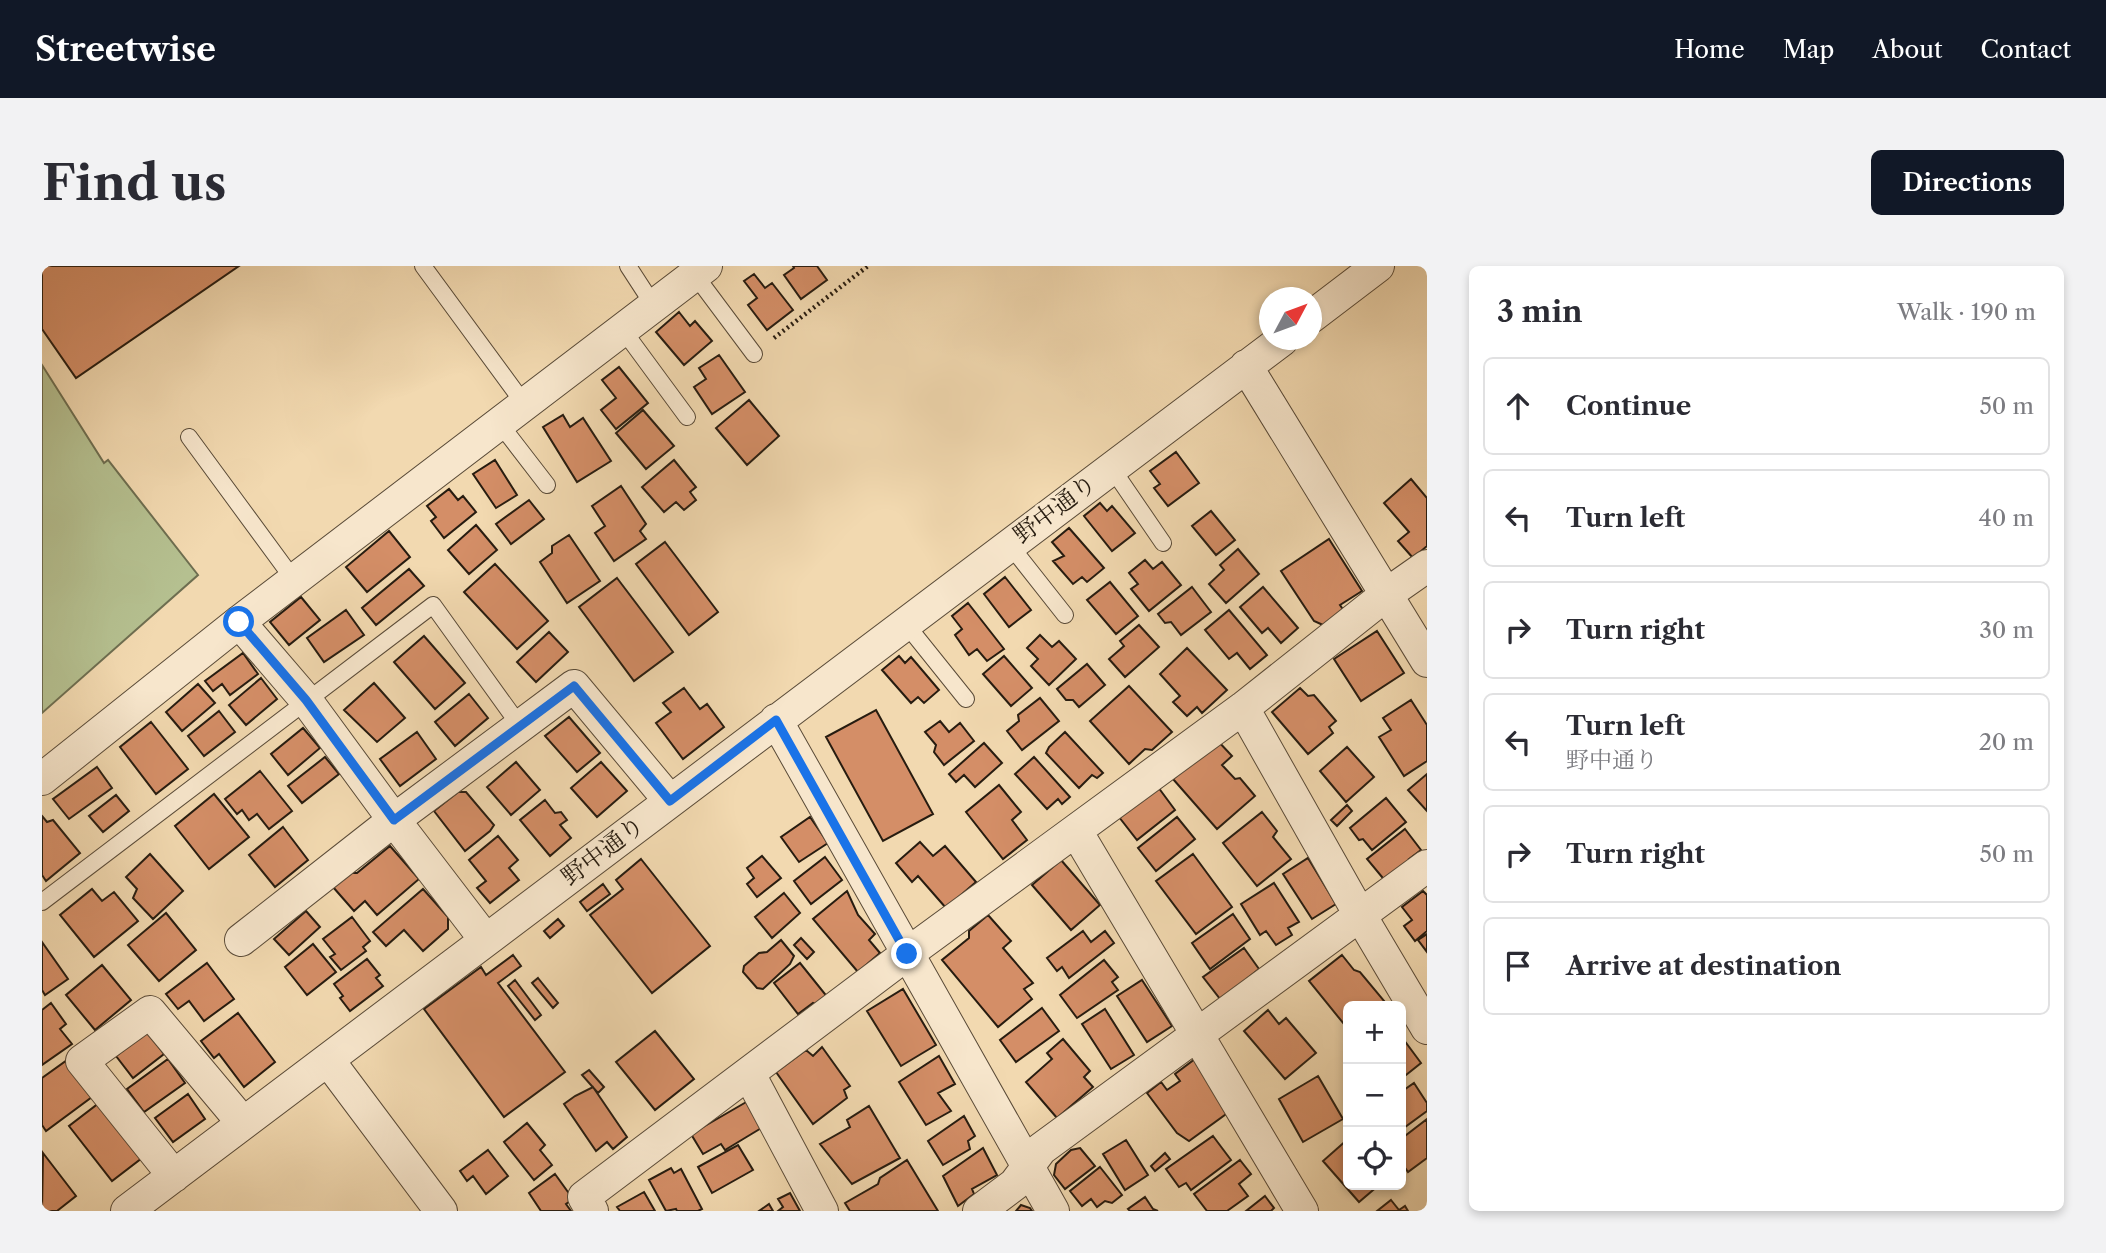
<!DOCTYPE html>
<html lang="en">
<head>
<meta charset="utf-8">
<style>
  :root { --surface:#fff; --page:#f2f2f3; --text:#2b2b33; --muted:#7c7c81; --line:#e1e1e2; --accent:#111827 }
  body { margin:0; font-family:"Libre Caslon Text","Noto Serif JP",serif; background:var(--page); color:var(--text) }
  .controls { position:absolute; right:21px; bottom:21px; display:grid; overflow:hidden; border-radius:10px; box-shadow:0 4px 10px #0003 }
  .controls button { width:63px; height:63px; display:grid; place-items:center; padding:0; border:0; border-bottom:2px solid var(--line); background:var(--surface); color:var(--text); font:35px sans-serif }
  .compass { position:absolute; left:1217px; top:21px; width:63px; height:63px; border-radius:50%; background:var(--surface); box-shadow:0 4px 10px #0003; rotate:49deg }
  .stop { position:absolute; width:21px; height:21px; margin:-16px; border:5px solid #1a73e8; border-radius:50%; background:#fff }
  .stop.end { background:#1a73e8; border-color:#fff; box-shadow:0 2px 7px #0008 }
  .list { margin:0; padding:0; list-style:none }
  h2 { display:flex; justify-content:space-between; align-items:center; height:91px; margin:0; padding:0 28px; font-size:30px }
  h2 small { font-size:23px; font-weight:400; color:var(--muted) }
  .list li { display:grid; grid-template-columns:46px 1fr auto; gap:21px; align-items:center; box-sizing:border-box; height:98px; margin:0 14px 14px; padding:0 14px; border:2px solid var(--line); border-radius:10px }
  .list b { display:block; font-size:26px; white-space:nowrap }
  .list p { margin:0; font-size:23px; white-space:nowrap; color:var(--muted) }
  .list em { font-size:23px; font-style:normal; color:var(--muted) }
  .icon { flex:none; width:38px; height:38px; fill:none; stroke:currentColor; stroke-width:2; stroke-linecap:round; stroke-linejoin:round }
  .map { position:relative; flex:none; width:1385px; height:945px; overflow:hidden; border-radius:10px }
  header { display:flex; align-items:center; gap:42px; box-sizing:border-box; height:98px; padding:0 35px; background:var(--accent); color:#fff }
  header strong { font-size:33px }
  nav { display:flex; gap:38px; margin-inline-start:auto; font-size:24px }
  .intro { display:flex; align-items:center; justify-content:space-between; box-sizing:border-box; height:168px; padding:0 42px }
  h1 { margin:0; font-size:49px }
  .button { padding:18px 32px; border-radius:10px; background:var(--accent); color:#fff; font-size:24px; font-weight:700 }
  main { display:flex; gap:42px; padding:0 42px }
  aside { flex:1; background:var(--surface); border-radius:10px; box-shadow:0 4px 10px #0003 }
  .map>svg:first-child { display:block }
  .green { fill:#b5c090; stroke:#6e6e50; stroke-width:2 }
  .building { fill:#d48e67; stroke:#271c10; stroke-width:2 }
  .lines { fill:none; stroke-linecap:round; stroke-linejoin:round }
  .lane-casing { stroke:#5a4b38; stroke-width:18 }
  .street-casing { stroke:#5a4b38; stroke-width:34 }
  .path { stroke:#271c10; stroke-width:4.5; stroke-dasharray:2 3.5; stroke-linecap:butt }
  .lane { stroke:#f7e6cc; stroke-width:16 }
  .street { stroke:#f7e6cc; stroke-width:32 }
  .route { stroke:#1a73e8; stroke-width:9 }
  .labels { text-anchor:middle; stroke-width:5; stroke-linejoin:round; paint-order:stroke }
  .street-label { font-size:24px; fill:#271c10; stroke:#f7e6cc }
</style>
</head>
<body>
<header>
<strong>Streetwise</strong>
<nav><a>Home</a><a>Map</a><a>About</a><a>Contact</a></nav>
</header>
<div class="intro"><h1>Find us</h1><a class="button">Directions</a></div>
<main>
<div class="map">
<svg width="1385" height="945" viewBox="0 0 1385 945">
  <rect width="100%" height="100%" fill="#f2d9b0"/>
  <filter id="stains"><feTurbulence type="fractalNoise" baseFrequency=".00286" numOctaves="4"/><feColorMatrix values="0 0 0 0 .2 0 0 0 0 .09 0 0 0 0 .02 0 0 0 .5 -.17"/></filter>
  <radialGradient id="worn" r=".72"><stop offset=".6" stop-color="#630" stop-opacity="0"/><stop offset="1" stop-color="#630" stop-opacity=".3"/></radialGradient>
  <path class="green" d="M0 99 62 197 66 194 156 309 0 447Z"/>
  <path class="building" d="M0 0H197L34 112 0 63Z
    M751 0H775L785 14 759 33 742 9 752 2Z
    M712 8 723 22 730 17 751 44 725 64 706 39 715 32 702 15Z
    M637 46 648 60 653 55 670 75 642 99 614 66Z
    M677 89 703 126 670 148 652 121 664 113 657 102Z
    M577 101 606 137 574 163 559 144 574 132 560 114Z
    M707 134 737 170 705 199 674 162Z
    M601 144 632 180 604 203 574 167Z
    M521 149 528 161 541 152 569 195 535 216 501 161Z
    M1134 186 1157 217 1126 240 1112 222 1118 218 1108 205Z
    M453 194 475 229 454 242 431 208Z
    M632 194 654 221 648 226 654 234 642 244 634 236 622 246 600 221Z
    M1369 213 1385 232V280L1371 292 1356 275 1367 266 1342 237Z
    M579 220 604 258 598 265 604 273 572 295 553 267 563 260 550 240Z
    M407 223 416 234 421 230 434 246 402 272 389 255 394 251 385 240Z
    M487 234 502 253 469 278 454 258Z
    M1058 237 1065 245 1070 240 1093 267 1070 285 1042 250Z
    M1169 245 1193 274 1174 289 1150 260Z
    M434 259 455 284 427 308 406 284Z
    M1027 262 1062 302 1045 316 1040 311 1031 318 1011 295 1022 290 1010 276Z
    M347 265 368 291 325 326 304 301Z
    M527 269 558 315 525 337 498 296 510 287V280Z
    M1287 273 1320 325 1298 339 1302 345 1281 359 1272 355 1239 305Z
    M623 276 676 346 647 369 594 298Z
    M1196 283 1217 308 1184 337 1167 318 1182 304 1178 299Z
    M1103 294 1111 303 1120 296 1139 319 1107 345 1089 323 1096 318 1087 307Z
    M453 298 506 355 475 383 422 326Z
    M367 303 382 320 334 359 320 342Z
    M963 311 989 344 967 361 942 328Z
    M575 312 631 386 592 415 537 341Z
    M1068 316 1096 350 1074 368 1045 334Z
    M1150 321 1169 346 1139 369 1129 356 1123 357 1116 348Z
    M1221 321 1256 362 1239 377 1226 362 1220 367 1198 341Z
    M259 331 278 354 247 379 228 356Z
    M926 337 962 383 945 395 935 383 927 389 913 369 920 363 910 350Z
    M304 344 322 369 282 396 265 372Z
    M1187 344 1225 389 1208 403 1195 387 1187 393 1163 364Z
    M1097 359 1117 381 1083 411 1067 393 1082 380 1078 375Z
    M1335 365 1362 407 1319 435 1292 393Z
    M507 366 526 386 494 416 475 396Z
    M998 369 1010 381 1017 375 1034 393 1007 419 989 400 996 393 985 382Z
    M382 370 423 417 393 443 352 396Z
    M1145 382 1185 424 1160 447 1155 441 1145 450 1131 436 1138 430 1118 408Z
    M201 387 216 408 188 429 180 418 171 425 163 415Z
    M857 390 863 397 869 391 897 424 882 437 876 431 869 437 840 404Z
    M962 390 990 422 969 440 941 408Z
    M1045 398 1063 419 1037 441 1031 434H1024L1015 423Z
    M219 412 235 433 204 459 187 439Z
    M332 417 363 452 335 476 302 444Z
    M156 418 173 437 140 465 124 446Z
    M1087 420 1130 466 1110 484 1103 483 1087 498 1048 455Z
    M642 422 658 443 665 438 682 461 641 493 614 457 629 446 621 437Z
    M1258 422 1266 430 1272 429 1294 455 1287 461 1291 467 1266 488 1230 446Z
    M427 428 446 452 413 480 393 456Z
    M998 432 1017 455 980 484 965 465 977 455 976 449Z
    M1369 434 1385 459V495L1362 510 1337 471 1349 464 1341 452Z
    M834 444 891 548 841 575 784 471Z
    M177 445 193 466 162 490 146 470Z
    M527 451 558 487 535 506 503 470Z
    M898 455 907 466 918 457 932 475 902 499 892 486 894 479 883 466Z
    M109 456 146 503 114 528 78 481Z
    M261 462 278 482 246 509 229 488Z
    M375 466 394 493 358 520 338 493Z
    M1023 466 1061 507 1055 512 1050 509 1037 522 1004 487 1007 481Z
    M1175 474 1190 490 1180 499 1193 513 1198 512 1213 530 1175 563 1131 513Z
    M942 477 960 497 933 521 922 509 914 516 907 508Z
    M1305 481 1332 511 1304 536 1278 505Z
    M283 491 297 508 260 537 246 520Z
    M992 491 1028 531 1020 538 1016 533 1005 543 973 508Z
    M474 496 498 524 469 549 445 521Z
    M559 496 585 525 555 551 529 522Z
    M55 501 70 522 27 553 11 533Z
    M218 505 250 545 227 563 215 548 207 554 200 544 195 548 183 533Z
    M1385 508V545L1366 524Z
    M957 519 979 546 970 554 985 574 961 593 924 546Z
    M1116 521 1133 544 1095 574 1077 551Z
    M416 526H424L452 559 448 565 423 585 392 545Z
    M172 528 207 571 167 603 133 560Z
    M74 529 87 545 61 566 47 550Z
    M1344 532 1364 556 1330 584 1321 573 1317 574 1308 562Z
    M503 534 513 547 519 546 525 554 518 559 529 572 508 590 478 554Z
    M1305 539 1310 545 1295 560 1289 554Z
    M1220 546 1235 565 1231 571 1249 593 1215 620 1181 577Z
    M0 550 5 556 11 554 38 587 4 615 0 609Z
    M768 551 786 577 757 596 739 571Z
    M1135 551 1153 573 1114 605 1096 582Z
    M241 561 266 594 233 621 207 589Z
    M1363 563 1379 584 1367 593 1371 597 1345 617 1325 593Z
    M456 570 476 594 467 602 477 614 448 637 435 622 444 615 427 594Z
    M878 576 891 590 903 580 934 616 904 642 876 610 870 616 854 597Z
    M348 580 377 613 335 649 323 635 312 645 291 621 307 607H315Z
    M108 588 141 625 111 653 91 632 95 623 84 611Z
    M1151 588 1190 641 1154 668 1114 615Z
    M720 590 739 612 715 631 705 618 712 612 705 602Z
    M783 591 800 614 769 638 752 615Z
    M1266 592 1294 638 1270 653 1241 608Z
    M599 593 668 680 610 727 548 649 581 623 574 614Z
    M1019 594 1058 639 1029 664 990 619Z
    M1232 617 1257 656 1246 662 1250 669 1234 679 1224 665 1218 669 1199 638Z
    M561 618 568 628 545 645 538 636Z
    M50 623 60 635 72 626 96 655 52 691 18 649Z
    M381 623 406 651V663L381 685 362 664 344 680 331 666Z
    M805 625 816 649 833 668 827 674 838 687 816 706 771 653Z
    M1381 625 1385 629V665L1373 675 1362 660 1370 654 1360 641Z
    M742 627 758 647 730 672 713 651Z
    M264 645 278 661 247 689 232 673Z
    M124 647 154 684 117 715 86 679Z
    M1191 648 1208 673 1168 703 1150 677Z
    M946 649 969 675 961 682 991 717 982 723 990 733 956 761 900 694 927 672V665Z
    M310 651 328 675 321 681 324 685 299 704 288 691 293 688 281 673Z
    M516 653 522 660 508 672 502 665Z
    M1041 665 1049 676 1063 665 1072 677 1027 712 1020 701 1015 705 1005 692Z
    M1385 668V686L1376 674Z
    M759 672 772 686 765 693 752 679Z
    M739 674 752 690 748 698 721 723 715 722 701 706 702 700 717 687 725 686Z
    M0 676 26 713 3 729 0 724Z
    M271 678 294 706 265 729 243 701Z
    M1202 682 1217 703 1206 712 1210 717 1182 738 1161 711Z
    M471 689 479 700 456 717 523 806 462 851 382 743 439 701 444 709Z
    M1300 689 1312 704 1318 706 1343 736 1338 740H1306V763L1267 715Z
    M325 693 338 709 334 712 341 720 308 745 298 732 301 730 292 718Z
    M1062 694 1076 711 1070 716 1076 724 1035 752 1018 729Z
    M165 697 192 733 162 755 147 735 136 743 124 728Z
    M758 697 787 733 777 740 771 737 756 748 732 717Z
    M60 699 89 734 53 764 24 729Z
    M496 712 516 737 511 742 490 717Z
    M473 714 499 749 493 754 466 720Z
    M1100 714 1130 760 1105 776 1075 730Z
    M861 723 894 779 859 800 825 745Z
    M9 737 24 758 18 763 30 778 0 799V744Z
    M1000 742 1017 765 974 796 958 774Z
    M1063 743 1092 789 1069 803 1040 758Z
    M1226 744 1237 758 1244 752 1274 787 1243 813 1202 765Z
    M196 747 233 796 202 821 177 788 172 792 159 775Z
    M105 765 122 788 91 812 74 790Z
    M613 765 652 813 613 844 574 796Z
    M1359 770 1379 797 1359 813Z
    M1021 773 1048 805 1042 811 1051 821 1015 852 984 816 1010 793 1005 787Z
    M780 781 808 820 802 824 805 832 771 858 734 806 764 784 771 790Z
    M897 790 913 818 896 827 909 845 884 859 857 816Z
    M28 792 54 828 4 865 0 859V812Z
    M126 793 143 817 102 846 85 823Z
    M1153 793 1191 843 1147 875 1135 867 1105 827 1119 816 1125 824 1138 815 1133 808Z
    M547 804 562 821 556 827 540 809Z
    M1276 810 1301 853 1261 876 1237 833Z
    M1372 817 1385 837V845L1359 864V826Z
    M551 821 585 871 571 883 565 876 554 885 522 838 533 830Z
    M146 828 163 853 131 876 113 852Z
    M706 835 721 861 683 884 679 878 661 888 649 868Z
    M57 837 100 892 70 915 27 860Z
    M827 840 858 892 810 918 778 878 808 861 805 854Z
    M922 850 933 870 926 875 928 883 901 899 886 875Z
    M1385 853V892L1366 906 1359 896V873Z
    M485 857 503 879 498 884 510 899 492 914 462 876Z
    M1171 870 1189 894 1149 924 1144 917 1137 921 1124 903Z
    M1306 873V919H1337L1317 936 1281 895Z
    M1084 874 1106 909 1083 924 1061 888Z
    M696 879 711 904 670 927 656 901Z
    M941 882 955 909 930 923 932 928 916 940 901 910Z
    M1038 882 1053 900 1023 923 1012 909 1014 898 1029 884Z
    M446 884 466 910 444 928 431 910 425 915 418 905Z
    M1 887 34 930 15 945H0Z
    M1123 887 1128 893 1113 905 1109 900Z
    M865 894 896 945H808L803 937 836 918 838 912Z
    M1198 894 1209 908 1197 918 1206 930 1185 945H1165L1152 928Z
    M1058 901 1080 929 1070 937 1063 935 1055 941 1049 933 1040 940 1028 925Z
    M629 902 632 907 639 903 660 943 656 945H635L634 943 624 945 607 914Z
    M513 908 531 933 524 938 529 945H499L487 927Z
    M602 926 613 945H578L575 941Z
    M748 927 758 945H736L741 941 736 933Z
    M1223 930 1232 942 1229 945H1204Z
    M1103 931 1111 943 1116 945H1088L1086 943Z
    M1349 934 1357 944 1363 940 1366 945H1335Z
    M727 938 731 945H717Z
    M979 939 988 942 990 945H974Z"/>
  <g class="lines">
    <g class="lane-casing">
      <path id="lane" d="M381 0 483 139
        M586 0 612 40
        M653 9 712 88
        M581 64 645 151
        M458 158 505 219
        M147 171 252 314
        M1069 201 1121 277
        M967 278 1023 349
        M863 357 924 433
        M0 636 391 339 478 460"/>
    </g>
    <g class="street-casing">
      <path id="street" d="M1269 51 1336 0
        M1204 100 1385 395
        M197 356 264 434 352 554 443 673
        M1201 442 1318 649 1385 762
        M734 454 1011 945
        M0 513 197 356 664 0
        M1034 565 1260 945
        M199 674 352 554 532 420 628 535
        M286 794 399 945
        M707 808 780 945
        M132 910 40 795 108 746 201 857
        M85 945 1240 74
        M550 945 542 931 865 688 1201 442 1345 328 1385 300
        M937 945 973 918 999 883 1385 600"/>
    </g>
    <path class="path" d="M732 72 826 0"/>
    <use href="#lane" class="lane"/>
    <use href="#street" class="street"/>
  </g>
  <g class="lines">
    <path class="route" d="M197 356 264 434 352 554 532 420 628 535 734 454 865 688"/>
  </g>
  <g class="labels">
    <g class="street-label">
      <text transform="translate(1013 243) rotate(-37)" y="8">野中通り</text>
      <text transform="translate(561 585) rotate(-37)" y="8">野中通り</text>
    </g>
  </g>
  <rect width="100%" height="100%" filter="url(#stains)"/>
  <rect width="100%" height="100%" fill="url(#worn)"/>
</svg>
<div class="controls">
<button>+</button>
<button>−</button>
<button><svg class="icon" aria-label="locate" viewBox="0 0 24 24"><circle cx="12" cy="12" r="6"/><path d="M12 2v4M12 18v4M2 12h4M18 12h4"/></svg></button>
</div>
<svg class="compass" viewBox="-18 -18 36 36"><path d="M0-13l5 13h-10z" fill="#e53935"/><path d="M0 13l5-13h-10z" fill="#7c7c81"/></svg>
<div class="stop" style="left:197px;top:356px"></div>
<div class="stop end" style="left:865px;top:688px"></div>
</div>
<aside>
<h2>3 min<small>Walk · 190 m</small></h2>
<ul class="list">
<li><svg class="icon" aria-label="ahead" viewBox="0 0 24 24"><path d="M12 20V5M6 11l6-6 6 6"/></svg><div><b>Continue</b></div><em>50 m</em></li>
<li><svg class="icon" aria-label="left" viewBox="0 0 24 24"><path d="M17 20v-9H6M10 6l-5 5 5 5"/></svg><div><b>Turn left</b></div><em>40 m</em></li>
<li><svg class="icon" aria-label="right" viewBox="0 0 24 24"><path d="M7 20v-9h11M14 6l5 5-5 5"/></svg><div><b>Turn right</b></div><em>30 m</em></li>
<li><svg class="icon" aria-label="left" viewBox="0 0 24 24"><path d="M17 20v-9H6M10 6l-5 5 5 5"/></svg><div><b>Turn left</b><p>野中通り</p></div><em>20 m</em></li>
<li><svg class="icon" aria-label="right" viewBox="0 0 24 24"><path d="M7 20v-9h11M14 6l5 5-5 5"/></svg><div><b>Turn right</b></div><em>50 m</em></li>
<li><svg class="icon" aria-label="arrive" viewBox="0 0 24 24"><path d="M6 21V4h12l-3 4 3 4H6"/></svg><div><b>Arrive at destination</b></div></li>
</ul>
</aside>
</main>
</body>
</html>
